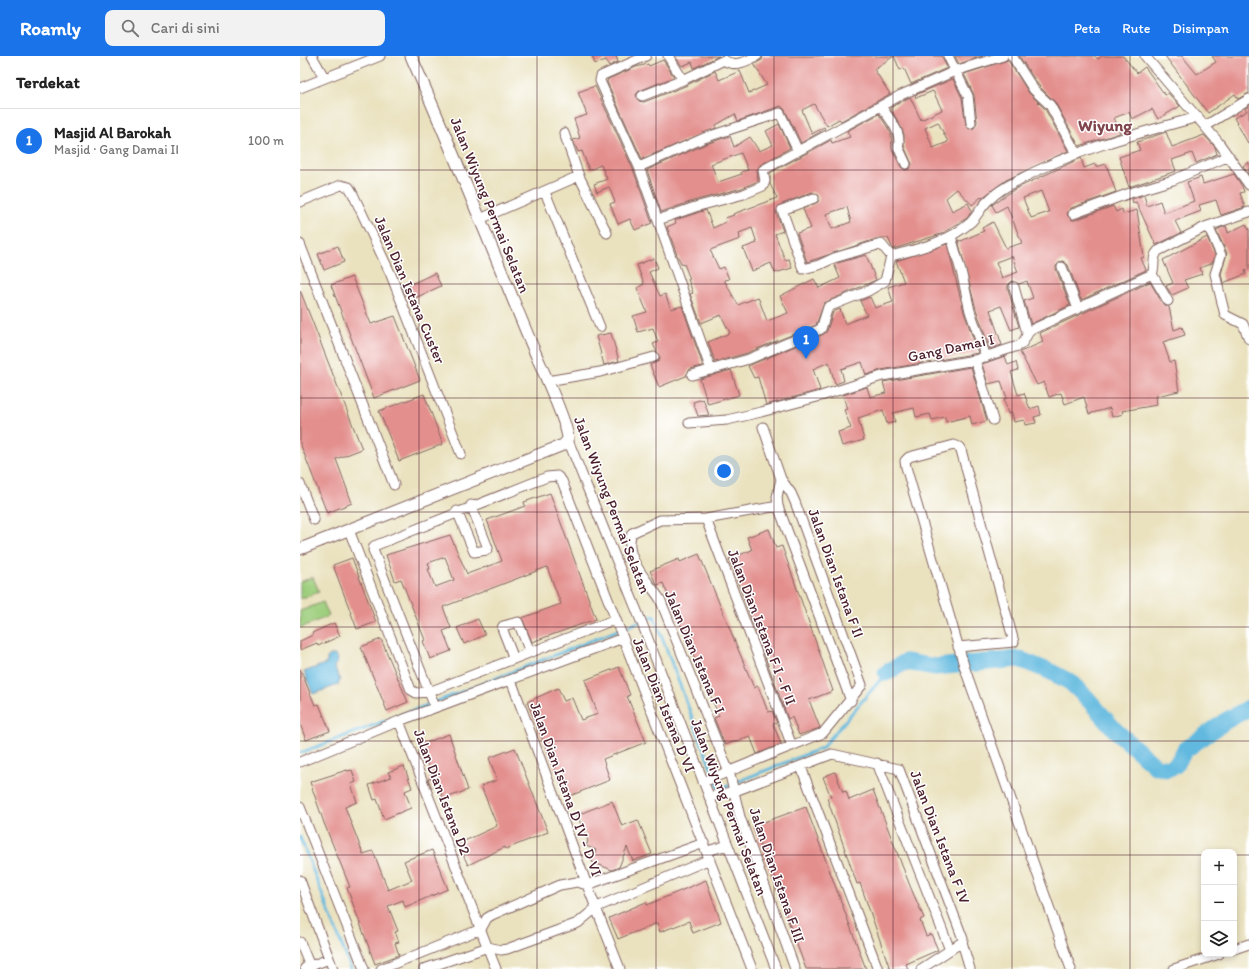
<!DOCTYPE html>
<html lang="id">
<head>
<meta charset="utf-8">
<style>
  :root { --surface:#fff; --page:#f2f2f2; --text:#222; --muted:#767676; --line:#e0e0e0; --accent:#1a73e8 }
  body { margin:0; font-family:Itim,sans-serif; background:var(--page); color:var(--text) }
  .controls { position:absolute; right:12px; bottom:12px; display:grid; overflow:hidden; border-radius:8px; box-shadow:0 2px 6px #0003 }
  .controls button { width:36px; height:36px; display:grid; place-items:center; padding:0; border:0; border-bottom:1px solid var(--line); background:var(--surface); color:var(--text); font:20px sans-serif }
  .you { position:absolute; left:424px; top:415px; width:14px; height:14px; margin:-10px; border:3px solid #fff; border-radius:50%; background:#1a73e8; box-shadow:0 0 0 6px #1a73e833 }
  .badge { display:grid; place-items:center; width:26px; height:26px; border-radius:50%; background:var(--accent); color:#fff; font-size:13px; font-weight:700 }
  .pin { position:absolute; translate:-50% -33px; filter:drop-shadow(0 1px 2px #0008) }
  .pin::after { content:''; position:absolute; top:21px; width:14px; height:12px; background:inherit; clip-path:polygon(0 0,100% 0,50% 100%) }
  .list { margin:0; padding:0; list-style:none }
  h2 { display:flex; justify-content:space-between; align-items:center; height:52px; margin:0; padding:0 16px; font-size:17px }
  h2 small { font-size:13px; font-weight:400; color:var(--muted) }
  .list li { display:grid; grid-template-columns:26px 1fr auto; gap:12px; align-items:center; box-sizing:border-box; height:64px; padding:0 16px; border-top:1px solid var(--line) }
  .list b { display:block; font-size:15px; white-space:nowrap }
  .list p { margin:0; font-size:13px; white-space:nowrap; color:var(--muted) }
  .list em { font-size:13px; font-style:normal; color:var(--muted) }
  .icon { flex:none; width:22px; height:22px; fill:none; stroke:currentColor; stroke-width:2; stroke-linecap:round; stroke-linejoin:round }
  .map { position:relative; flex:none; width:949px; height:913px; overflow:hidden }
  header { display:flex; align-items:center; gap:24px; box-sizing:border-box; height:56px; padding:0 20px; background:var(--accent); color:#fff }
  header strong { font-size:19px }
  nav { display:flex; gap:22px; margin-inline-start:auto; font-size:14px }
  .search { width:280px; height:36px; background:var(--page); display:flex; align-items:center; gap:10px; box-sizing:border-box; padding:0 14px; border-radius:8px; color:var(--muted); font-size:15px }
  main { display:flex }
  aside { flex:1; background:var(--surface) }
  .map>svg:first-child { display:block }
  .green { fill:#9dce7d; stroke:#747654 }
  .water { fill:#62b9df; stroke:#566c85 }
  .lines { fill:none; stroke-linecap:round; stroke-linejoin:round }
  .stream { stroke:#62b9df; stroke-width:3 }
  .river { stroke:#62b9df; stroke-width:17 }
  .building { fill:#e38f8d; fill-rule:evenodd }
  .minor-casing { stroke:#82635f; stroke-width:11 }
  .tertiary-casing { stroke:#82635f; stroke-width:13 }
  .minor { stroke:#fff; stroke-width:9 }
  .tertiary { stroke:#fff; stroke-width:11 }
  .grid { fill:none; stroke:#4a1f2b; stroke-width:1; stroke-opacity:0.55 }
  .labels { text-anchor:middle; stroke-width:3; stroke-linejoin:round; paint-order:stroke }
  .street-label { font-size:15px; fill:#4a1f2b; stroke:#fff }
  .quarter-label { font-size:17px; font-weight:bold; fill:#80464d; stroke:#fff }
</style>
</head>
<body>
<header>
<strong>Roamly</strong>
<div class="search"><svg class="icon" aria-label="search" viewBox="0 0 24 24"><circle cx="10" cy="10" r="6"/><path d="M15 15l6 6"/></svg>Cari di sini</div>
<nav><a>Peta</a><a>Rute</a><a>Disimpan</a></nav>
</header>
<main>
<aside>
<h2>Terdekat<small></small></h2>
<ul class="list">
<li><span class="badge">1</span><div><b>Masjid Al Barokah</b><p>Masjid · Gang Damai II</p></div><em>100 m</em></li>
</ul>
</aside>
<div class="map">
<svg width="949" height="913" viewBox="0 0 949 913">
  <rect width="100%" height="100%" fill="#fff"/>
  <filter id="ink" filterUnits="userSpaceOnUse"><feTurbulence type="fractalNoise" baseFrequency=".025" numOctaves="2"/><feDisplacementMap in="SourceGraphic" scale="8" xChannelSelector="R" yChannelSelector="G"/><feConvolveMatrix kernelMatrix="1 2 1 2 8 2 1 2 1" color-interpolation-filters="sRGB"/></filter>
  <filter id="wash" filterUnits="userSpaceOnUse"><feTurbulence type="fractalNoise" baseFrequency=".012" numOctaves="4" result="noise"/><feDisplacementMap in="SourceGraphic" scale="16" xChannelSelector="R" yChannelSelector="G"/><feGaussianBlur stdDeviation="0.9" result="paint"/><feColorMatrix in="noise" values="0 0 0 0 0 0 0 0 0 0 0 0 0 0 0 0 0 1.4 0 .05"/><feComposite in="paint" operator="in"/></filter>
  <g filter="url(#wash)">
    <rect width="100%" height="100%" fill="#eae2bf"/>
    <path class="green" d="M13 521 19 536 0 543V526Z
      M23 546 29 560 0 572V555Z"/>
    <path class="water" d="M30 599H35L38 603 37 607 34 610 40 624 38 629 13 638 4 616 27 607V602Z"/>
    <g class="lines">
      <path class="stream" d="M0 697 141 644 354 560 419 733 522 692 586 617
        M0 781 51 913"/>
      <path class="river" d="M586 617 605 606 636 611 719 603 751 616 770 626 787 642 815 674 855 710 867 713 876 709 885 694 927 664 949 652"/>
    </g>
    <g id="blocks">
      <path class="building" d="M292 0H316L318 6 309 10 306 4 295 8Z
        M375 0H419L394 12 392 6 382 10Z
        M463 0H642L647 12 611 28 604 12 600 14 594 0 574 13 590 38 541 65 539 63 527 70 514 48 502 54 512 78 524 71 525 73 501 87 485 54 481 50 438 65 435 58 416 69V72L342 103 307 26 308 23 336 11 348 8 349 10 363 4 374 21 339 35 336 39 339 45 344 46 385 30 415 15 419 24 440 15 449 37 467 29 454 8 462 4Z
        M655 0H683L659 8Z
        M719 0H795L798 3 802 0H823L837 17 845 11 865 39 868 37 880 50 858 63 852 53 832 63 829 56 814 62 820 77 779 90 755 46 739 30Z
        M865 0H882L897 18 916 6 912 0H949V37L938 43 935 38 908 57Z
        M708 4 729 37 745 53 768 95 706 124 682 142 681 141 672 149 657 133 646 142 652 155 668 147 672 155 667 162 641 178 593 193 588 182H579L507 206 497 177 511 172 503 153 518 146 519 140 512 136 480 149 476 156 483 175 475 178 485 204 489 203 492 212 475 217 471 207 452 215 443 192 457 187 452 172 439 177 440 183 410 194 419 213 424 211 429 223 424 224 438 249 458 241 467 265 488 257 480 240 514 223 519 232 540 222 534 208 566 199 576 224 524 247 516 269 447 297 415 306 408 286 430 277 421 259 401 267 390 238 393 237 388 223H390L384 208 382 209 377 199 367 171 376 167 375 164 406 154 413 172 426 166 425 162 434 159 433 158 477 142 470 128V117L531 84 532 87 550 81 547 75 579 58 591 77 592 93 601 111 605 114 609 113 612 108 604 90V78L599 67 590 52 610 41 621 64 642 54 633 35 616 42 615 39 653 23 662 42 666 70 669 73 674 72 677 66 674 39 664 18ZM638 66 648 86 633 92 625 72ZM547 151 551 166 532 173 526 158Z
        M295 30 333 113 352 167 335 174 330 163 318 168 310 148 315 146 309 131 297 136 294 128 307 123 301 109 289 114 282 95 278 96 273 84 280 82 274 63 287 59 278 36Z
        M949 50V89L934 62 947 55 945 52Z
        M479 68 490 92 460 109 457 115 458 125 442 132 393 145 361 156 347 114 406 88 430 80 434 91 450 81 459 95 473 89 466 75ZM441 97 448 114 441 116 442 118 418 126 411 108Z
        M866 76 872 91 904 79 915 91 917 98 896 107 892 97 872 104 876 115 829 131 819 101 840 94 837 86Z
        M781 102 784 112 795 108 796 111 806 108 816 136 771 152 767 157 768 160 772 164H775L813 150 816 156 822 153 823 158 837 154 844 201 841 202 846 214 781 244 768 209 763 205 760 206 756 210V213L770 249 731 268 724 245 733 242 727 225 719 228 712 225 708 229V233L719 271 711 274 701 250 690 254 702 289 690 293 676 253 658 184 661 185 684 175 682 172 693 166 706 192 722 187 707 150 696 156 692 149 715 133ZM741 135 749 156 731 162 723 142ZM712 200 718 216 702 222 696 206Z
        M949 106V119L943 110Z
        M934 118 942 130 944 136 940 137 945 151 921 159 916 144 899 149 901 155 875 165 881 177 856 189 836 146 833 147 832 143 844 139 847 150 860 145 864 157 894 145 887 126 901 121 903 128Z
        M946 168 949 174V213L945 215 946 218 923 227 921 218 927 197 916 174 926 170 928 177Z
        M907 181 915 199 912 207 900 212 902 218 884 224 888 232 872 239 866 230 873 227 863 204Z
        M647 188 664 256 678 297 639 304 637 296 621 301 623 307 581 314 566 319 562 306 541 313 544 325 535 328 529 306 513 313 520 334 466 349 458 321 454 322 448 310 524 278 527 275 533 256 540 253 545 268 567 259 560 245 570 241 575 252 593 246 588 231 604 226 596 205Z
        M38 190 44 206 24 214 18 198Z
        M354 202 358 212 349 216 360 240 365 238 371 253 382 250 403 310 390 313 386 320 359 331 350 309 359 305 360 302 353 288 358 286 353 272 338 276 333 260 347 256 337 232 344 228 337 209Z
        M135 217 141 230 115 242 109 229Z
        M52 221 71 268 95 260 120 324 74 342 31 229Z
        M850 226 863 248 869 251 874 274 882 271 885 279 863 286 870 306 874 305 879 335 856 340 857 349 822 355 823 358 812 361 810 352 789 358 784 341 765 348 761 337 749 341 744 326 737 329 720 296 743 286 740 277Z
        M0 234 62 393 36 403 52 447 27 457 0 387Z
        M311 277 319 305 304 309 296 280Z
        M705 300 708 309 716 306 718 314 711 316 718 339 724 337 730 353 739 350 741 359 734 361 736 367 725 369 724 364 714 366 712 357 708 358 704 343 707 342 701 325 688 328 682 308Z
        M671 311 687 365 672 369 670 360 646 366 645 361 632 364 630 358 616 361 614 352 593 357 595 366 587 368 583 354 558 362 564 384 542 390 538 376 551 372 544 354 547 353 543 339 567 331 570 341 586 337 583 326Z
        M431 314 439 339 408 348 400 323Z
        M124 338 143 388 99 405 79 355Z
        M403 343 409 359 398 360 393 346Z
        M250 437 296 563 232 586 222 562 261 548 247 511 143 551 151 572 143 575 151 595 130 603 123 585 125 584 101 523 95 525 86 499 150 479 167 518 202 505 187 464 225 450 224 446ZM145 501 154 524 135 531 128 513H130L128 507Z
        M469 473 476 492 482 490 533 635 509 644 520 672 499 679 492 661 488 663 429 503 452 494 447 481Z
        M399 498 454 632 458 630 468 656 472 655 477 667 473 668 481 688 457 698 450 680 425 689 414 662 419 660 363 527 357 529 350 515 379 503 380 506Z
        M52 502 76 566 57 573 33 509Z
        M178 563 185 579 164 588 157 572Z
        M34 567 40 580 18 590 17 587 0 594V585L13 579 12 577Z
        M81 583 108 646 87 655 61 591Z
        M319 611 330 639 327 640 346 686 303 703 310 724 267 741 227 646 258 632 264 645 272 642 281 664 298 658 285 624Z
        M0 613 15 649 19 648 30 675 6 684 0 668Z
        M149 678 168 734 143 743 139 729 132 732 128 723 133 722 120 689Z
        M215 692 248 776 206 793 205 791 168 809 158 788 197 770 181 730 197 724 189 702Z
        M104 710 112 732 105 735 111 752 84 763 77 743 74 744 69 729 91 721 88 716Z
        M47 714V715L52 714 56 726 51 728 57 746 45 751 63 798 73 795 88 834 112 824 104 805 132 794 148 833 105 851 103 844 88 850 98 875 95 876 99 886 95 887 99 899 75 908 47 832 50 831 24 767 10 726Z
        M535 716 543 736 546 735 549 744 573 734 610 830 624 862 620 864 626 880 631 878 638 894 606 908 608 913H590L560 827 557 828 527 742 531 741 523 721Z
        M312 745 322 770 338 764 352 798 333 805 327 791 319 811 312 814 292 806 296 794 286 790 288 785 277 759Z
        M506 751 510 762 566 913H506L453 770Z
        M406 824 421 866 393 877 389 865 360 876 357 867 318 883 309 862 346 846 347 849Z"/>
    </g>
  </g>
  <g filter="url(#ink)">
    <use href="#blocks" fill-opacity="0" stroke="#82635f" stroke-width="1"/>
    <g class="lines">
      <g class="minor-casing">
        <path id="minor" d="M12 0 24 21
          M346 0 301 20 300 25 339 111 411 314
          M368 0 383 24
          M648 0 668 40 671 67
          M712 0 734 34 750 49 776 97
          M845 0 919 87 949 129
          M0 32 80 0
          M342 40 383 24 424 4C435 12 446 5 457 0
          M581 50C588 62 603 76 598 91L606 108
          M905 70 949 43
          M264 77 279 120
          M339 111 404 82 480 57 497 93 500 94
          M245 136 300 271
          M514 142 482 154 503 213 519 209 534 202 581 188 591 200
          M0 146 41 129 49 131 52 136 91 219 161 398
          M773 158 830 137 873 124 929 100
          M180 163 279 120 307 177
          M358 164 395 151 444 138 463 130 465 125 463 114 601 39 655 15 703 0
          M908 170 921 199 915 218 925 259 943 268 949 283
          M651 180 662 219 670 255 686 301
          M0 188 94 429
          M762 211 778 253
          M852 218 868 245
          M714 231 727 277
          M675 304 693 364
          M392 319 449 303 521 273 528 251 568 235 585 225 591 200C618 193 649 186 671 166 678 159 682 149 690 143 697 136 707 130 715 126 773 94 835 78 898 61
          M247 325 300 316 354 301
          M389 367 427 364 461 356 521 340 582 320 675 304 718 290C726 287 725 278 731 274L852 218C856 210 851 202 858 195L905 171 949 156
          M268 384 343 570 476 913
          M481 423 477 441 478 450 551 645
          M0 428 14 464
          M478 450 406 463 360 464 332 477C322 500 348 525 360 543L430 719 440 761 495 913
          M157 455 174 496 187 494 188 492 171 449
          M406 463 492 690
          M49 474 111 634 116 637 129 636 316 563
          M658 591 714 586 661 394 659 391 654 389 609 401 605 405 606 411 665 613 771 913
          M214 603 202 572 203 570 218 566 230 596
          M211 624 287 829 320 913
          M135 651 73 494 74 490 247 421 257 420 262 425 323 582
          M99 665 196 913
          M0 706 99 665 323 582 452 913
          M577 707 650 894
          M501 711 578 913
          M403 726 523 677 562 629 495 446 491 437 481 423 463 371
          M409 741 435 735 532 698 599 713 663 883 662 886 621 913
          M0 751 64 913
          M407 795 428 789
          M0 824 33 913
          M287 829 404 787
          M181 873 187 862 192 859 260 829 277 826 287 829
          M0 886 11 913
          M662 886 670 913
          M188 891 201 894 207 893 278 867 297 851 410 803
          M934 893 949 888
          M5 912 29 903
          M81 913 181 873
          M124 913 188 891
          M874 913 919 898"/>
      </g>
      <g class="tertiary-casing">
        <path id="tertiary" d="M0 493 263 389 268 384C269 370 241 311 234 294 193 196 154 97 111 0"/>
      </g>
      <use href="#minor" class="minor"/>
      <use href="#tertiary" class="tertiary"/>
    </g>
  </g>
  <path class="grid" d="M119 0V913M237 0V913M356 0V913M474 0V913M593 0V913M712 0V913M830 0V913M0 114H949M0 228H949M0 342H949M0 456H949M0 571H949M0 685H949M0 799H904M934 799H949"/>
  <g class="labels">
    <g class="street-label">
      <text transform="translate(190 149) rotate(68)" y="5">Jalan Wiyung Permai Selatan</text>
      <text transform="translate(110 234) rotate(67)" y="5">Jalan Dian Istana Custer</text>
      <text transform="translate(651 292) rotate(-12)" y="5">Gang Damai I</text>
      <text transform="translate(312 449) rotate(69)" y="5">Jalan Wiyung Permai Selatan</text>
      <text transform="translate(536 517) rotate(70)" y="5">Jalan Dian Istana F II</text>
      <text transform="translate(462 571) rotate(69)" y="5">Jalan Dian Istana F I - F II</text>
      <text transform="translate(395 596) rotate(67)" y="5">Jalan Dian Istana F I</text>
      <text transform="translate(364 649) rotate(68)" y="5">Jalan Dian Istana D VI</text>
      <text transform="translate(266 733) rotate(70)" y="5">Jalan Dian Istana D IV - D VI</text>
      <text transform="translate(142 736) rotate(69)" y="5">Jalan Dian Istana D2</text>
      <text transform="translate(429 751) rotate(69)" y="5">Jalan Wiyung Permai Selatan</text>
      <text transform="translate(640 781) rotate(69)" y="5">Jalan Dian Istana F IV</text>
      <text transform="translate(477 819) rotate(71)" y="5">Jalan Dian Istana F III</text>
    </g>
    <g class="quarter-label">
      <text x="805" y="75">Wiyung</text>
    </g>
  </g>
</svg>
<div class="controls">
<button>+</button>
<button>−</button>
<button><svg class="icon" aria-label="layers" viewBox="0 0 24 24"><path d="M12 4l9 5-9 5-9-5zM3 14l9 5 9-5"/></svg></button>
</div>
<div class="you"></div>
<div class="pin badge" style="left:506px;top:303px">1</div>
</div>
</main>
</body>
</html>
